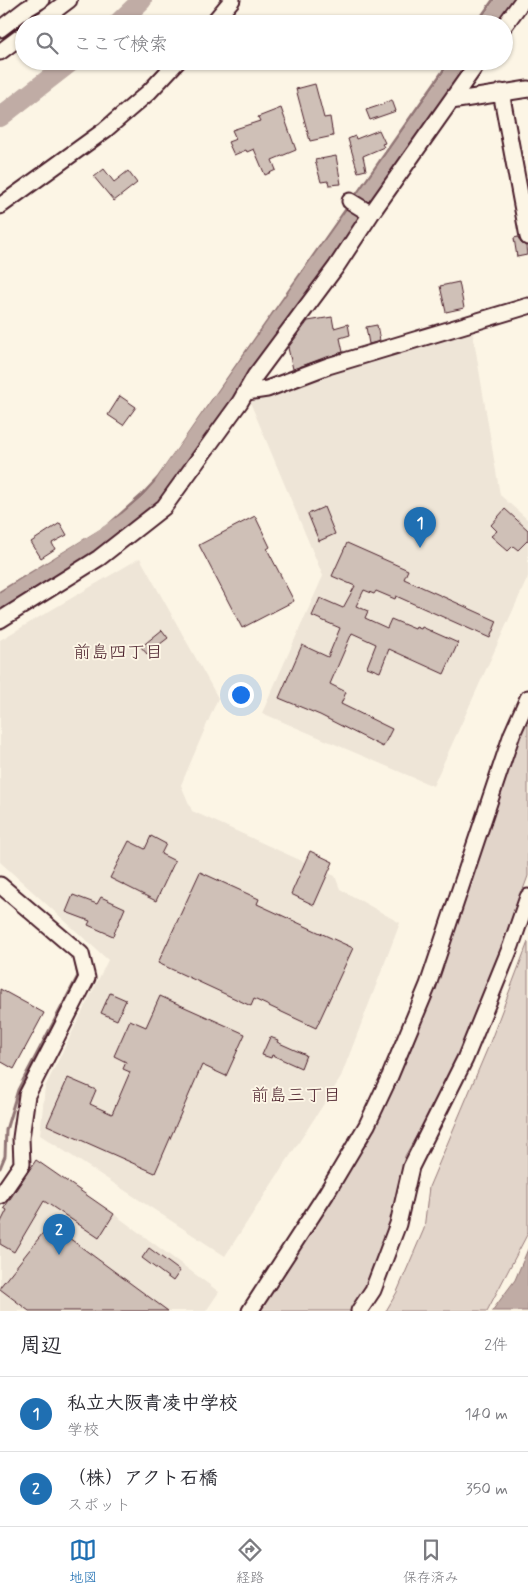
<!DOCTYPE html>
<html lang="ja">
<head>
<meta charset="utf-8">
<style>
  :root { --surface:#fff; --page:#f7f7f7; --text:#2b2b33; --muted:#7c7c81; --line:#e1e1e2; --accent:#1f6fb2 }
  body { margin:0; font-family:Mynerve,"Klee One",sans-serif; background:var(--page); color:var(--text) }
  .you { position:absolute; left:240px; top:694px; width:18px; height:18px; margin:-12px; border:4px solid #fff; border-radius:50%; background:#1a73e8; box-shadow:0 0 0 8px #1a73e833 }
  .badge { display:grid; place-items:center; width:32px; height:32px; border-radius:50%; background:var(--accent); color:#fff; font-size:16px; font-weight:700 }
  .pin { position:absolute; translate:-50% -41px; filter:drop-shadow(0 1px 2px #0008) }
  .pin::after { content:''; position:absolute; top:26px; width:18px; height:15px; background:inherit; clip-path:polygon(0 0,100% 0,50% 100%) }
  .list { margin:0; padding:0; list-style:none }
  h2 { display:flex; justify-content:space-between; align-items:center; height:65px; margin:0; padding:0 20px; font-size:21px }
  h2 small { font-size:16px; font-weight:400; color:var(--muted) }
  .list li { display:grid; grid-template-columns:32px 1fr auto; gap:15px; align-items:center; box-sizing:border-box; height:75px; padding:0 20px; border-top:1px solid var(--line) }
  .list b { display:block; font-size:19px; white-space:nowrap }
  .list p { margin:0; font-size:16px; white-space:nowrap; color:var(--muted) }
  .list em { font-size:16px; font-style:normal; color:var(--muted) }
  .icon { flex:none; width:28px; height:28px; fill:none; stroke:currentColor; stroke-width:2; stroke-linecap:round; stroke-linejoin:round }
  .map { position:relative; flex:none; width:528px; height:1311px; overflow:hidden }
  .search { position:absolute; background:var(--surface); box-shadow:0 1px 4px #0004; left:15px; right:15px; top:15px; height:55px; display:flex; align-items:center; gap:12px; box-sizing:border-box; padding:0 18px; border-radius:28px; color:var(--muted); font-size:19px }
  .sheet { height:215px; background:var(--surface) }
  nav { display:flex; justify-content:space-around; align-items:center; box-sizing:border-box; height:70px; border-top:1px solid var(--line); background:var(--surface); font-size:14px; color:var(--muted) }
  nav a { display:grid; justify-items:center; gap:2px }
  nav .on { color:var(--accent) }
  .map>svg:first-child { display:block }
  .built { fill:#eee5d7 }
  .green { fill:#e2d5ca; stroke:#967a7a }
  .water { fill:#c0aca5; stroke:#917474 }
  .lines { fill:none; stroke-linecap:round; stroke-linejoin:round }
  .stream { stroke:#917474; stroke-width:3 }
  .river { stroke:#c0aca5; stroke-width:20 }
  .building { fill:#cfc0b7; stroke:#4a1f2b }
  .minor-casing { stroke:#4a1f2b; stroke-width:19 }
  .minor { stroke:#fcf5e5; stroke-width:15 }
  .labels { text-anchor:middle; stroke-width:4; stroke-linejoin:round; paint-order:stroke }
  .neighbourhood-label { font-size:18px; fill:#4a1f2b; stroke:#fcf5e5 }
</style>
</head>
<body>
<div class="map">
<svg width="528" height="1311" viewBox="0 0 528 1311">
  <rect width="100%" height="100%" fill="#fcf5e5"/>
  <filter id="ink" filterUnits="userSpaceOnUse"><feTurbulence type="fractalNoise" baseFrequency=".02" numOctaves="2"/><feDisplacementMap in="SourceGraphic" scale="10" xChannelSelector="R" yChannelSelector="G"/><feConvolveMatrix kernelMatrix="1 2 1 2 8 2 1 2 1" color-interpolation-filters="sRGB"/></filter>
  <g filter="url(#ink)">
    <path class="built" d="M472 328 500 495 528 520V577L433 786 262 713 323 576 250 402 255 397Z
      M140 558 218 698 181 785 192 811 335 876 340 889 400 923 340 1079 225 1256 40 1135 45 1087 108 960 0 862V640Z
      M36 1160 114 1214 219 1292 206 1311H0V1214Z"/>
    <path class="green" d="M528 713V876L482 1002 445 1085 405 1156 386 1239 370 1282 350 1311H253L369 1140 412 1047 517 738Z
      M528 942V1233L487 1311H386L397 1292 424 1229 429 1187 489 1045Z"/>
    <path class="water" d="M528 1249V1311H492L515 1280Z"/>
    <g class="lines">
      <path class="stream" d="M476 24 493 0
        M354 198 450 61
        M0 592 106 527 142 495 158 478 349 205
        M0 1168 5 1156 6 1130 18 1090 78 976 76 965"/>
      <path class="river" d="M117 24 142 0
        M490 24 507 0
        M0 117 72 61
        M0 604 97 543 129 521 148 505 163 488 176 468 464 61"/>
    </g>
    <path class="building" d="M315 84 324 118 330 117 333 136 310 141 296 89Z
      M392 100 396 111 370 120 366 110 384 104 383 103Z
      M281 108 296 150 272 160 276 170 265 175 254 149 247 152 246 150 234 155 228 142 236 139 232 130 260 121 258 117Z
      M379 130 385 143 382 144 384 147 363 156 366 170 358 172 348 139 355 136 356 139Z
      M336 156 341 184 329 185 328 181 321 182 315 160Z
      M104 169 114 182 128 171 137 183 114 201 94 177Z
      M518 237 521 243 526 246 527 255 517 257 514 238Z
      M459 282 464 308 446 312 440 286Z
      M332 317 334 328 348 324 350 335 340 338 343 352 293 369 288 348 308 321Z
      M377 325 380 341 369 344 366 327Z
      M120 396 136 407 123 425 108 415Z
      M324 507 335 534 319 541 308 514Z
      M505 509 528 530V540L518 550 513 546 508 551 491 536 497 531 491 525Z
      M255 516 270 547 267 549 294 601 242 628 199 545Z
      M60 523 67 535 52 543 55 549 41 558 31 542Z
      M347 543 408 570 404 579 497 621 490 638 396 596 395 599 376 591 374 594 364 590 356 606 368 611 365 618 387 628 391 619 415 629 416 627 421 629 422 627 458 643 444 674 389 649 380 672 367 667 376 644 352 633 330 684 346 692 341 704 392 729 383 747 320 715 279 698 302 645 328 657 340 628 312 616 320 598 343 608 355 586 332 576Z
      M162 630 168 638 147 654 141 647Z
      M151 836 166 844 161 854 175 861 156 901 110 878 129 841 145 849Z
      M310 851 333 862 314 905 291 894Z
      M200 872 259 899 257 904 353 948 316 1028 254 999 251 1006 158 963Z
      M73 895 97 904 101 897 125 908 113 936 88 925 90 921 66 912Z
      M0 989 44 1013 14 1069 0 1061Z
      M110 993 126 1000 117 1020 101 1013Z
      M160 996 245 1034 226 1076 202 1065 155 1173 47 1125 68 1078 96 1090 90 1104 112 1114 130 1072 123 1069 126 1062 114 1056 130 1020 146 1027Z
      M270 1037 278 1040 277 1042 306 1055 301 1068 272 1055 271 1058 262 1055Z
      M36 1160 114 1214 99 1238 44 1201 14 1252 0 1244V1224L7 1210 4 1208Z
      M50 1224 168 1311H29L0 1289V1287Z
      M149 1248 180 1271 173 1281 142 1258Z"/>
    <g class="lines">
      <g class="minor-casing">
        <path id="minor" d="M37 24 69 0
          M212 24 232 0
          M504 26 523 0
          M0 29 26 9 41 0
          M0 52 24 34
          M501 92 528 237
          M451 101 528 89
          M350 201 371 214
          M0 206 105 130 149 92 178 61
          M247 392 267 389 328 366 528 306
          M0 620 99 558 164 507 240 402 255 376 336 267 371 214 479 61
          M0 885 81 954 87 978 27 1095 21 1138 22 1164 0 1196
          M250 1311 326 1194 367 1125 390 1076 428 985 512 734 528 698
          M359 1311 373 1290 398 1224 411 1167 465 1059 511 946 528 897"/>
      </g>
      <use href="#minor" class="minor"/>
    </g>
  </g>
  <g class="labels">
    <g class="neighbourhood-label">
      <text x="118" y="658">前島四丁目</text>
      <text x="296" y="1101">前島三丁目</text>
    </g>
  </g>
</svg>
<div class="you"></div>
<div class="pin badge" style="left:420px;top:548px">1</div>
<div class="pin badge" style="left:59px;top:1255px">2</div>
<div class="search"><svg class="icon" aria-label="search" viewBox="0 0 24 24"><circle cx="10" cy="10" r="6"/><path d="M15 15l6 6"/></svg>ここで検索</div>
</div>
<section class="sheet">
<h2>周辺<small>2件</small></h2>
<ul class="list">
<li><span class="badge">1</span><div><b>私立大阪青凌中学校</b><p>学校</p></div><em>140 m</em></li>
<li><span class="badge">2</span><div><b>（株）アクト石橋</b><p>スポット</p></div><em>350 m</em></li>
</ul>
</section>
<nav>
<a class="on"><svg class="icon" aria-label="map" viewBox="0 0 24 24"><path d="M3 6l6-2 6 2 6-2v14l-6 2-6-2-6 2zM9 4v14M15 6v14"/></svg>地図</a>
<a><svg class="icon" aria-label="directions" viewBox="0 0 24 24"><path d="M12 3l9 9-9 9-9-9zM9 14v-3h6M13 9l2 2-2 2"/></svg>経路</a>
<a><svg class="icon" aria-label="saved" viewBox="0 0 24 24"><path d="M7 4h10v16l-5-4-5 4z"/></svg>保存済み</a>
</nav>
</body>
</html>
